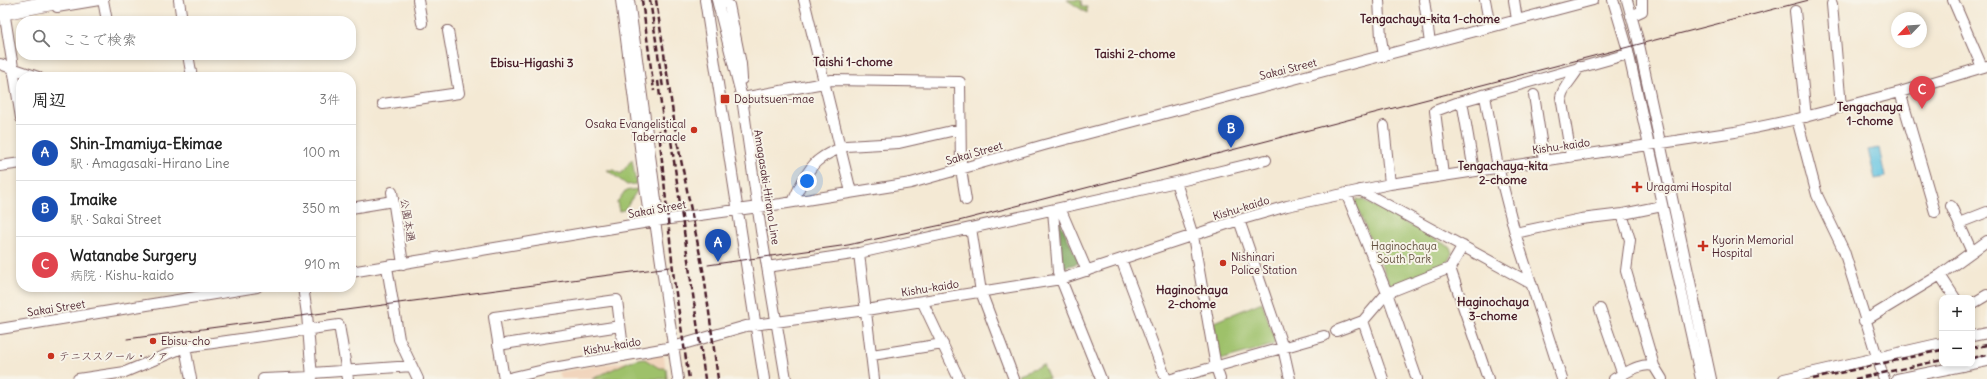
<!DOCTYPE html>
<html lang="ja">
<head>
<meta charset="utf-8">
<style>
  :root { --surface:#fff; --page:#f6f6f6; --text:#222; --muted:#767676; --line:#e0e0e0; --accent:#c8321e }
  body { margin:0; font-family:Delius,"Klee One",sans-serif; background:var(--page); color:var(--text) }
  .controls { position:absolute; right:12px; bottom:12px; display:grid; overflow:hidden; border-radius:8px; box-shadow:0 2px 6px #0003 }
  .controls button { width:36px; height:36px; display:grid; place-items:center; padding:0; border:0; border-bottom:1px solid var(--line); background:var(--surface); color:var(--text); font:20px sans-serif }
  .compass { position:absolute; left:1891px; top:12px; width:36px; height:36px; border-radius:50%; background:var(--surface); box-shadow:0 2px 6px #0003; rotate:245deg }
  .you { position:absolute; left:807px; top:181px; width:14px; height:14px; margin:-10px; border:3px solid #fff; border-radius:50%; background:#1a73e8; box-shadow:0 0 0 6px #1a73e833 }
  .badge { display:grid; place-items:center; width:26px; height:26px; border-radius:50%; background:var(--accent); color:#fff; font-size:13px; font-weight:700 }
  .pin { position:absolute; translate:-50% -33px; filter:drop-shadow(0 1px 2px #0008) }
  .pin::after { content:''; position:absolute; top:21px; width:14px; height:12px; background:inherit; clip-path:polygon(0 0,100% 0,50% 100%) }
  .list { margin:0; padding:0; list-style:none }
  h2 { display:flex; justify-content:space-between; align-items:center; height:52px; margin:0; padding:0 16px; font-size:17px }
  h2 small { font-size:13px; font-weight:400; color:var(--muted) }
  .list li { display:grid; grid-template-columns:26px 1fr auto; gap:12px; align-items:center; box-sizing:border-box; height:56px; padding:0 16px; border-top:1px solid var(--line) }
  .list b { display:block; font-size:15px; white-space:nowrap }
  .list p { margin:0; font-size:13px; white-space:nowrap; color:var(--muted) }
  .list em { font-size:13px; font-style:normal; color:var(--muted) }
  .icon { flex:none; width:22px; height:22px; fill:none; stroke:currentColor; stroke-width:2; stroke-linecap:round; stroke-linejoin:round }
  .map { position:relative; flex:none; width:1987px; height:379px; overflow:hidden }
  .search { position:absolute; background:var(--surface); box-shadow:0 2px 6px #0003; left:16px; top:16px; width:340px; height:44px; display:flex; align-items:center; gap:10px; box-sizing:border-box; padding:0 14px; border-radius:16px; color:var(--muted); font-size:15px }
  .panel { position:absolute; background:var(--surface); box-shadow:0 2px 6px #0003; left:16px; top:72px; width:340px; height:220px; border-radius:16px }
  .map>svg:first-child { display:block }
  .built { fill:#f1d5bd }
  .green { fill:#9ec16b; stroke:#74704b }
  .forest { fill:#7ea75f; stroke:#646345 }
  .water { fill:#63c4e2; stroke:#567286 }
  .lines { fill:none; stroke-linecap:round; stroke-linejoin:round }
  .minor-casing { stroke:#866666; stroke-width:12 }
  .highway-casing { stroke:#866666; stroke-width:16 }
  .minor { stroke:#fff; stroke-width:10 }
  .highway { stroke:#fff; stroke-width:15 }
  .tram { stroke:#4a1f2b; stroke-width:1 }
  .rail { stroke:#4a1f2b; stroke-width:2.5; stroke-dasharray:6 3; stroke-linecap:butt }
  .poi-dot { fill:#c8321e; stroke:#f7f3e8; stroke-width:1.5 }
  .labels { text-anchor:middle; stroke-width:4; stroke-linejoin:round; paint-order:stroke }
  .street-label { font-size:11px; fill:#4a1f2b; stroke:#f7f3e8 }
  .poi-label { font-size:11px; fill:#4a1f2b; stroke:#f7f3e8; text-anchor:start }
  .park-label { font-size:11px; fill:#63503e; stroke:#f7f3e8 }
  .neighbourhood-label { font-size:12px; font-weight:bold; fill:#4a1f2b; stroke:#f7f3e8 }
</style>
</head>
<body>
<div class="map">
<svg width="1987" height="379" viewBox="0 0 1987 379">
  <rect width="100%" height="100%" fill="#f7f3e8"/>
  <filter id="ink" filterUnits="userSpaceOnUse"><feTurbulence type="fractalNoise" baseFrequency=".025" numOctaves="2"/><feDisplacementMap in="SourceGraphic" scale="8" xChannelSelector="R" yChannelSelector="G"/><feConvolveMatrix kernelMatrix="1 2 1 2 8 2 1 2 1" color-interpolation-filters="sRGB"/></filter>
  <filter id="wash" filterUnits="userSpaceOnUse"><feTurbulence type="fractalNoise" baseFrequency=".012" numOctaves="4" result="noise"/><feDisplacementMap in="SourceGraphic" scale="16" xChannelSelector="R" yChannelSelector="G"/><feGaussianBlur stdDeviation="0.9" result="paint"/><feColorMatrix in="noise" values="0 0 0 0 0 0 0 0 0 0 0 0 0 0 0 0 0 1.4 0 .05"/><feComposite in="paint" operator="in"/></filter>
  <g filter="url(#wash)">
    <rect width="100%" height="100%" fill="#f4e9d4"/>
    <path class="built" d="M660 354 664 356 667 379H561L558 372 630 361Z"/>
    <path class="green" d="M1067 0H1081L1082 7H1087V13Z
      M632 159 636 184 627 185 607 170H614L621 174Z
      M637 189V191L624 210 619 211 617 202 625 191Z
      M1357 199 1363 200 1450 247 1452 253 1446 265 1393 285 1389 283 1355 203Z
      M1262 302 1275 341 1273 345 1223 359 1219 356 1214 322Z
      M643 358 659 368H666L667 379H592L630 361Z
      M1043 365 1049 379H1020L1018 374Z"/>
    <path class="forest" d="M1059 219 1079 263 1062 268Z"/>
    <path class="water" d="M1879 148 1885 177 1875 179 1868 150Z"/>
  </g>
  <g filter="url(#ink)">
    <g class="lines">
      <g class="minor-casing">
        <path id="minor" d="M103 0 107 21
          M179 0 182 21
          M418 0 422 23
          M621 0 648 209 655 221 678 379
          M629 0 657 207 655 221
          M705 0 764 379
          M717 0 742 98 761 231 786 379
          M722 0 729 5 741 64 742 79
          M804 0 851 192
          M1379 0 1381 38 1384 56
          M1424 0 1430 43
          M1485 0 1490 27
          M1514 0 1517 20
          M1613 0 1627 47 1701 379
          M1627 0 1638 40 1711 379
          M1953 0 1982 67
          M1832 4 1841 107
          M57 7 99 0
          M1795 11 1806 117
          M1631 16 1642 11V0
          M5 17 21 118
          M188 55 192 77
          M0 64 38 77
          M1900 92 1935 212
          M1534 95 1544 160
          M1485 96 1498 167 1515 233 1562 379
          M742 98 824 83 831 80 960 82 961 169 966 200
          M1462 101 1474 171
          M383 104 459 93 448 31
          M1797 119 1817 195 1844 251 1884 379
          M1384 126 1390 184
          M1571 156 1561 97C1563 86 1574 78 1579 67
          M0 166 21 163
          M1443 175 1435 111 1462 101 1628 54
          M1176 182 1193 236 1216 367 1220 379
          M1360 190 1530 283
          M392 192 403 264
          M1346 193 1387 293 1417 379
          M793 202C798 190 809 166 820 159 827 153 838 149 846 146L899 143 960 129
          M1951 206 1972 252
          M351 208 393 201
          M1060 208 1087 271
          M1053 210 1058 272 1101 379
          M1622 214 1630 240 1626 271 1654 366 1662 379
          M1239 220 1283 348 1290 379
          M1959 223 1987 212
          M971 228 981 292 1014 379
          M1515 233 1581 219 1623 214 1662 206
          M859 253 874 379
          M1121 259 1166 379
          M387 267 399 339 418 379
          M767 267 859 253 1176 182 1266 160
          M1450 268 1488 379
          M351 272 655 221 781 204 911 183 1044 145 1593 0
          M1940 275 1955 298
          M303 287 307 314 312 378
          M922 301 959 379
          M1972 304 1987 295
          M1600 309 1623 375
          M1363 321 1383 379
          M1864 321 1940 275 1987 241
          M0 329 257 287
          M1336 331 1363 321 1387 293 1450 268 1463 246
          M1972 336 1987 333
          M498 345 620 326
          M185 347 191 379
          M872 355 943 344
          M312 373 412 366
          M78 379 125 372 185 347 339 325 348 379
          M263 379 312 377
          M504 379 494 317 617 300 624 356
          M505 379 548 369 673 347 746 326 866 310 1061 279 1239 220 1287 206 1390 184 1735 132 1797 119 1900 92 1987 66
          M1172 379 1324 336
          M1614 379C1626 373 1641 362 1654 366
          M1784 379 1942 343
          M1897 379 1987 361"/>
      </g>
      <g class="highway-casing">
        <path id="highway" d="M0 13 65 0"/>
      </g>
      <use href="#minor" class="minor"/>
      <use href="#highway" class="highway"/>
      <path class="tram" d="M708 265 848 245 951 223 1809 0
        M127 339 670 267"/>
      <path class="rail" d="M642 0 654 91
        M650 0 663 88
        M656 0 677 140 704 275 718 379
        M658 81 666 143
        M658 121 674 280 689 379
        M670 133 705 379
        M1972 348 1987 345
        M1972 358 1987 355
        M1813 379 1942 350
        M1855 379 1942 360"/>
    </g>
  </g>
  <g class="poi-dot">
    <rect x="720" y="94" width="10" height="10" rx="2"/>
    <circle cx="694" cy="130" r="4"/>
    <path d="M1635 181h4v4h4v4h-4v4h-4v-4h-4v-4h4z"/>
    <path d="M1701 240h4v4h4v4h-4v4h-4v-4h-4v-4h4z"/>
    <circle cx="1223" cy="263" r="4"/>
    <circle cx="153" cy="341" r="4"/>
    <circle cx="51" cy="356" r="4"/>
  </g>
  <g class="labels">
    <g class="street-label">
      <text transform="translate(1288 69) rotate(-14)" y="4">Sakai Street</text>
      <text transform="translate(1561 146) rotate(-8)" y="4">Kishu-kaido</text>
      <text transform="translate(974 153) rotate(-16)" y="4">Sakai Street</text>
      <text transform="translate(767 187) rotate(81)" y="4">Amagasaki-Hirano Line</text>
      <text transform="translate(1241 208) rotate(-17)" y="4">Kishu-kaido</text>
      <text transform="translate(657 209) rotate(-10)" y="4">Sakai Street</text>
      <text transform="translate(408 220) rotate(81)" y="4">公園本通</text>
      <text transform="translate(930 288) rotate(-9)" y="4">Kishu-kaido</text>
      <text transform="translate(56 308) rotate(-9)" y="4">Sakai Street</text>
      <text transform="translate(612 346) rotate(-10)" y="4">Kishu-kaido</text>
    </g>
    <g class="poi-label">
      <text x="734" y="103">Dobutsuen-mae</text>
      <text x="686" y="128" text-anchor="end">Osaka Evangelistical<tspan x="686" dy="13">Tabernacle</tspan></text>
      <text x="1646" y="191">Uragami Hospital</text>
      <text x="1712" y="244">Kyorin Memorial<tspan x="1712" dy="13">Hospital</tspan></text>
      <text x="1231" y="261">Nishinari<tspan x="1231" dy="13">Police Station</tspan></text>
      <text x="161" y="345">Ebisu-cho</text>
      <text x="59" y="360">テニススクール・ノア</text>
    </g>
    <g class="park-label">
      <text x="1404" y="250">Haginochaya<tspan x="1404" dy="13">South Park</tspan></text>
    </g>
    <g class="neighbourhood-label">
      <text x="1430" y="23">Tengachaya-kita 1-chome</text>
      <text x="1135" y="58">Taishi 2-chome</text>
      <text x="853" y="66">Taishi 1-chome</text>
      <text x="532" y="67">Ebisu-Higashi 3</text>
      <text x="1870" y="111">Tengachaya<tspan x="1870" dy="14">1-chome</tspan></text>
      <text x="1503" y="170">Tengachaya-kita<tspan x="1503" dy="14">2-chome</tspan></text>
      <text x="1192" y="294">Haginochaya<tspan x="1192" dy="14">2-chome</tspan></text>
      <text x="1493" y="306">Haginochaya<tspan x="1493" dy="14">3-chome</tspan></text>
    </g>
  </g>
</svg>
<div class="controls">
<button>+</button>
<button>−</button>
</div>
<svg class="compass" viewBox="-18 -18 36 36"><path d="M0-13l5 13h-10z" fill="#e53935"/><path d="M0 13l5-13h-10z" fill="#767676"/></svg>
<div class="you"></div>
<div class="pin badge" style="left:718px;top:262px;background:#1a4fb4">A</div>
<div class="pin badge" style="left:1231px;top:148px;background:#1a4fb4">B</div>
<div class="pin badge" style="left:1922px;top:109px;background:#e0444e">C</div>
<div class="search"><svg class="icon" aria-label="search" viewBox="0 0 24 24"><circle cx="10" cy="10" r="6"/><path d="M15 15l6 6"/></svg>ここで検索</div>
<section class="panel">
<h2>周辺<small>3件</small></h2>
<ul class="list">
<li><span class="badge" style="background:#1a4fb4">A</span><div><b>Shin-Imamiya-Ekimae</b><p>駅 · Amagasaki-Hirano Line</p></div><em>100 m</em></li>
<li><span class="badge" style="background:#1a4fb4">B</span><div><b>Imaike</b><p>駅 · Sakai Street</p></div><em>350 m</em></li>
<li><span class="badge" style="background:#e0444e">C</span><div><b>Watanabe Surgery</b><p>病院 · Kishu-kaido</p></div><em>910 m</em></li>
</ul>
</section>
</div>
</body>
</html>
